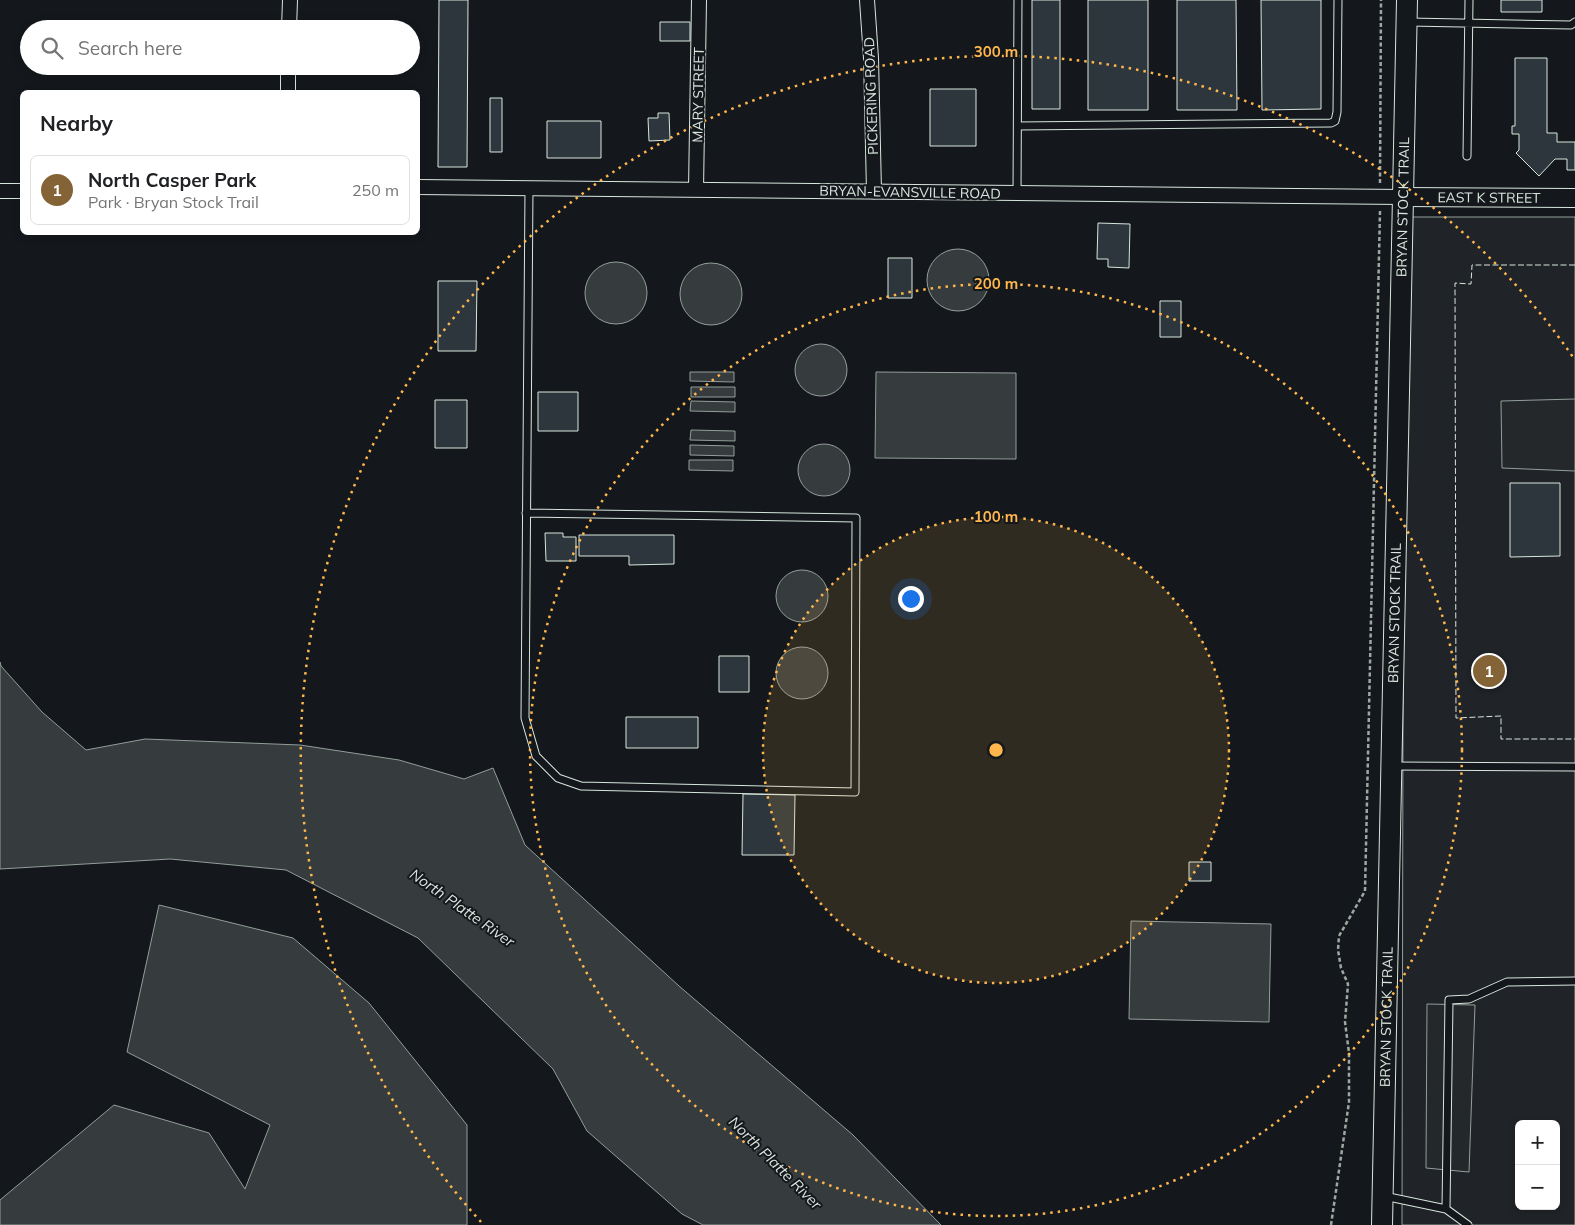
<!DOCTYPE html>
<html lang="en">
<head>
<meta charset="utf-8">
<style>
  :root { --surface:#fff; --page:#f2f2f2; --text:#202124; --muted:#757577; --line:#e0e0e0; --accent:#846436 }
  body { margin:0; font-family:Mulish,sans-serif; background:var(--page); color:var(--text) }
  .controls { position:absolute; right:15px; bottom:15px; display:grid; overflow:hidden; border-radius:8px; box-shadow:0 2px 8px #0003 }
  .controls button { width:45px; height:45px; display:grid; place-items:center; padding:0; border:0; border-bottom:1px solid var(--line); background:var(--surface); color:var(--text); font:25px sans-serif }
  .you { position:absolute; left:910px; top:598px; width:18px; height:18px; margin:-12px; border:4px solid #fff; border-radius:50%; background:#1a73e8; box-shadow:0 0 0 8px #1a73e833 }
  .badge { display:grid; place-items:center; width:32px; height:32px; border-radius:50%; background:var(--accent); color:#fff; font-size:16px; font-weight:700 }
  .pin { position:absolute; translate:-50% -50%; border:2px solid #fff; box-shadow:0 1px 5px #0006 }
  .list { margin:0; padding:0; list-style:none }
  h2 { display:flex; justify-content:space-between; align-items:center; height:65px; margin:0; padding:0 20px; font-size:21px }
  h2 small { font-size:16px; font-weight:400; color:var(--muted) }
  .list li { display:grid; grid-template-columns:32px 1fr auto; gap:15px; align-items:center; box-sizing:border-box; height:70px; margin:0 10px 10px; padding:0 10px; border:1px solid var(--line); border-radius:8px }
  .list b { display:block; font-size:19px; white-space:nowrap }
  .list p { margin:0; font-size:16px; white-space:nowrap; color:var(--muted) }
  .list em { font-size:16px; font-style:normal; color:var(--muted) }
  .icon { flex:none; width:28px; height:28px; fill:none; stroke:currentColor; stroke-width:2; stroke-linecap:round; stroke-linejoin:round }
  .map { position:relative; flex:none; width:1575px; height:1225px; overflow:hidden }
  .search { position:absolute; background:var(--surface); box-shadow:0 2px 8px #0003; left:20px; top:20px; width:400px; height:55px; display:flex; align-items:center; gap:12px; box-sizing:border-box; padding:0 18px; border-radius:28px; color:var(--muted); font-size:19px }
  .panel { position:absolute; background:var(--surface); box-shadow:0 2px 8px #0003; left:20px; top:90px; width:400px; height:145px; border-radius:8px }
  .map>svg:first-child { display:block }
  .green { fill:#202428; stroke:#939e99; fill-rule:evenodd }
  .parking { fill:#24282b; stroke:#939e99 }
  .water { fill:#363b3e; stroke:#939e99 }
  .building { fill:#2c363c; stroke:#d8e6dc }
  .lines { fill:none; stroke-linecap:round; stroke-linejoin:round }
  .service-casing { stroke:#d8e6dc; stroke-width:9 }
  .minor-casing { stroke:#d8e6dc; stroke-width:16 }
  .tertiary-casing { stroke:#d8e6dc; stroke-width:20 }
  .secondary-casing { stroke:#d8e6dc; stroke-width:22 }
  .path { stroke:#9da8a2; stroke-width:2.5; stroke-dasharray:4 2.5; stroke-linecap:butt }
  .service { stroke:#14181c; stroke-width:7 }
  .minor { stroke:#14181c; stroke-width:14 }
  .tertiary { stroke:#14181c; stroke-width:18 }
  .secondary { stroke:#14181c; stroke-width:20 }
  .fence { stroke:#d8e6dc; stroke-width:1; stroke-dasharray:6 2.5; stroke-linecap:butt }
  .ring { fill:none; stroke:#ffb74d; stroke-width:2.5; stroke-dasharray:2.5 5 }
  .labels { text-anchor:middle; stroke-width:4; stroke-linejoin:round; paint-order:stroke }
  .street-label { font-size:14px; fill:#d8e6dc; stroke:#14181c }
  .water-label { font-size:15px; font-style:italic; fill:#d8e6dc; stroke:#14181c }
  .centre { fill:#ffb74d; stroke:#14181c; stroke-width:2.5 }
  .ring-label { font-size:15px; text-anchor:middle; font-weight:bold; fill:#ffb74d; stroke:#14181c; stroke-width:4; stroke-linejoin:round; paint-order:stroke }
</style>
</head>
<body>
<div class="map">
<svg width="1575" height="1225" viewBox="0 0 1575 1225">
  <rect width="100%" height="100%" fill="#14181c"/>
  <path class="green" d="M1404 217H1575V1225H1402ZM1519 1124H1556V1206H1519Z"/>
  <path class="parking" d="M1575 399V471L1502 468 1501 401Z
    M1427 1004 1475 1005 1469 1172 1426 1168Z"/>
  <path class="water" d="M927 280a31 31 0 1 1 62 0a31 31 0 1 1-62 0Z
    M585 293a31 31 0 1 1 62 0a31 31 0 1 1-62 0Z
    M680 294a31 31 0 1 1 62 0a31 31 0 1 1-62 0Z
    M795 370a26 26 0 1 1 52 0a26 26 0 1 1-52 0Z
    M690 372H734V382L690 381Z
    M876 372 1016 373V459L875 458Z
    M691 387H735V397H691Z
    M691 401 735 402V412L690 411Z
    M691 430 735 431V441L690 440Z
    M798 470a26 26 0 1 1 52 0a26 26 0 1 1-52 0Z
    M690 445 734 446V456L690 455Z
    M689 460H733V471L689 470Z
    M776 596a26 26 0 1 1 52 0a26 26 0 1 1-52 0Z
    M776 673a26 26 0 1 1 52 0a26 26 0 1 1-52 0Z
    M0 662 1 666 42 712 86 750 145 739 300 745 399 760 464 779 493 768 525 845 679 986 853 1135 941 1225H703L682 1214 587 1131 553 1069 418 938 286 870 170 859 0 869Z
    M159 905 293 938 369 1003 467 1125V1225H0V1200L114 1105 209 1133 245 1189 270 1125 127 1052Z
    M1131 921 1271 924 1269 1022 1129 1019Z"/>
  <path class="building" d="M439 0H468L467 167H438Z
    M1032 0H1060V109H1032Z
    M1088 0H1148V110H1088Z
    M1177 0H1236L1237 110H1177Z
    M1261 0H1321V109L1262 110Z
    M1501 0H1542V12H1501Z
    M660 22H690V41H660Z
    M1515 58H1547V133H1557V142H1575V170H1567V159H1555L1539 176 1516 153 1519 150V134H1512V126H1515Z
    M930 89H976V146H930Z
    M490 98H502V152H490Z
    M658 113H669L670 140 649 141 648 118H658Z
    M547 121H601V158H547Z
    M1098 223 1130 224 1129 268 1108 267V259H1097Z
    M888 258H912V298H888Z
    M438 281H477L476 351H438Z
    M1160 301H1181V337H1160Z
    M538 392H578V431H538Z
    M435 400H467V448H435Z
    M1510 483H1560V556L1510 557Z
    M545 533H563V537H576V561H546Z
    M579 535H674V564L629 565V556H579Z
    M719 656H749V692H719Z
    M626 717H698V748H626Z
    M743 794 795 795 794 855H742Z
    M1189 862H1211V881H1189Z"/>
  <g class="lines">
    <g class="service-casing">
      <path id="service" d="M1409 22 1571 25 1575 22
        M1018 126 1331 123 1335 121 1337 112 1338 0
        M1467 156 1469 0
        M1017 193 1018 0
        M526 513 856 518 855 792 581 786 558 778 536 756 525 718 529 188
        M1393 766 1575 767
        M1384 1196 1446 1209 1468 1225
        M1446 1209 1449 1000 1469 999 1507 982 1575 981"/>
    </g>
    <g class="minor-casing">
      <path id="minor" d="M867 0 871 58 874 192
        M289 29 290 0
        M288 92V66
        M418 187 1403 197
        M696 190 699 0
        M0 191H22"/>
    </g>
    <g class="tertiary-casing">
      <g id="tertiary">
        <path id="s1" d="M1403 197 1575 198"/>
      </g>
    </g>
    <g class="secondary-casing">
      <g id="secondary">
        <path id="s2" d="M1382 1225 1407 0"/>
      </g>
    </g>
    <path class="path" d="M1380 183 1381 0
      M1331 1225 1349 1102V1053L1345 1022 1348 984 1341 968 1338 950 1339 936 1365 891 1380 211"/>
    <use href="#service" class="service"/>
    <use href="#minor" class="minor"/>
    <use href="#tertiary" class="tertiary"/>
    <use href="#secondary" class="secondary"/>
    <path class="fence" d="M1575 265H1472L1471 284 1455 283 1456 718 1501 716V739H1575"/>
  </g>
  <circle cx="996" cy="750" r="233" fill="#ffb74d" fill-opacity=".12"/>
  <g class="ring">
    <circle cx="996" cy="750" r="233"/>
    <circle cx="996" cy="750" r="466"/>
    <path d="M481 1222A698 698 0 1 1 1575 360"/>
  </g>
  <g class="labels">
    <g class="street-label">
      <text transform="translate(698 95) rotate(-89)" y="5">MARY STREET</text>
      <text transform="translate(871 96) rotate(-92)" y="5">PICKERING ROAD</text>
      <text transform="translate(910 192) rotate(1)" y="5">BRYAN-EVANSVILLE ROAD</text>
      <text dy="5" stroke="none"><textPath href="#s1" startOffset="86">EAST K STREET</textPath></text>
      <text dy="5" stroke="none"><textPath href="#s2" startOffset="1018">BRYAN STOCK TRAIL</textPath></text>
      <text dy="5" stroke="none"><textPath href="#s2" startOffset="612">BRYAN STOCK TRAIL</textPath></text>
      <text dy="5" stroke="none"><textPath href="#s2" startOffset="208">BRYAN STOCK TRAIL</textPath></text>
    </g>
    <g class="water-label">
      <text transform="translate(462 908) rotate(35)" y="5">North Platte River</text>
      <text transform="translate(775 1163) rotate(45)" y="5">North Platte River</text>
    </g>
  </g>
  <circle cx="996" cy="750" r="8" class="centre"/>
  <g class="ring-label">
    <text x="996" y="57">300 m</text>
    <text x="996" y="289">200 m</text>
    <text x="996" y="522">100 m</text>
  </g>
</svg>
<div class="controls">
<button>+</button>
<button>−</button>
</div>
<div class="you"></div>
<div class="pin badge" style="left:1489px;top:671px">1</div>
<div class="search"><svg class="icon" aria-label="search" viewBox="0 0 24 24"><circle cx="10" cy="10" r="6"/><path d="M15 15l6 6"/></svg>Search here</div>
<section class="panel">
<h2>Nearby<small></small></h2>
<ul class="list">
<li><span class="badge">1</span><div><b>North Casper Park</b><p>Park · Bryan Stock Trail</p></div><em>250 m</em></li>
</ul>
</section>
</div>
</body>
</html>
